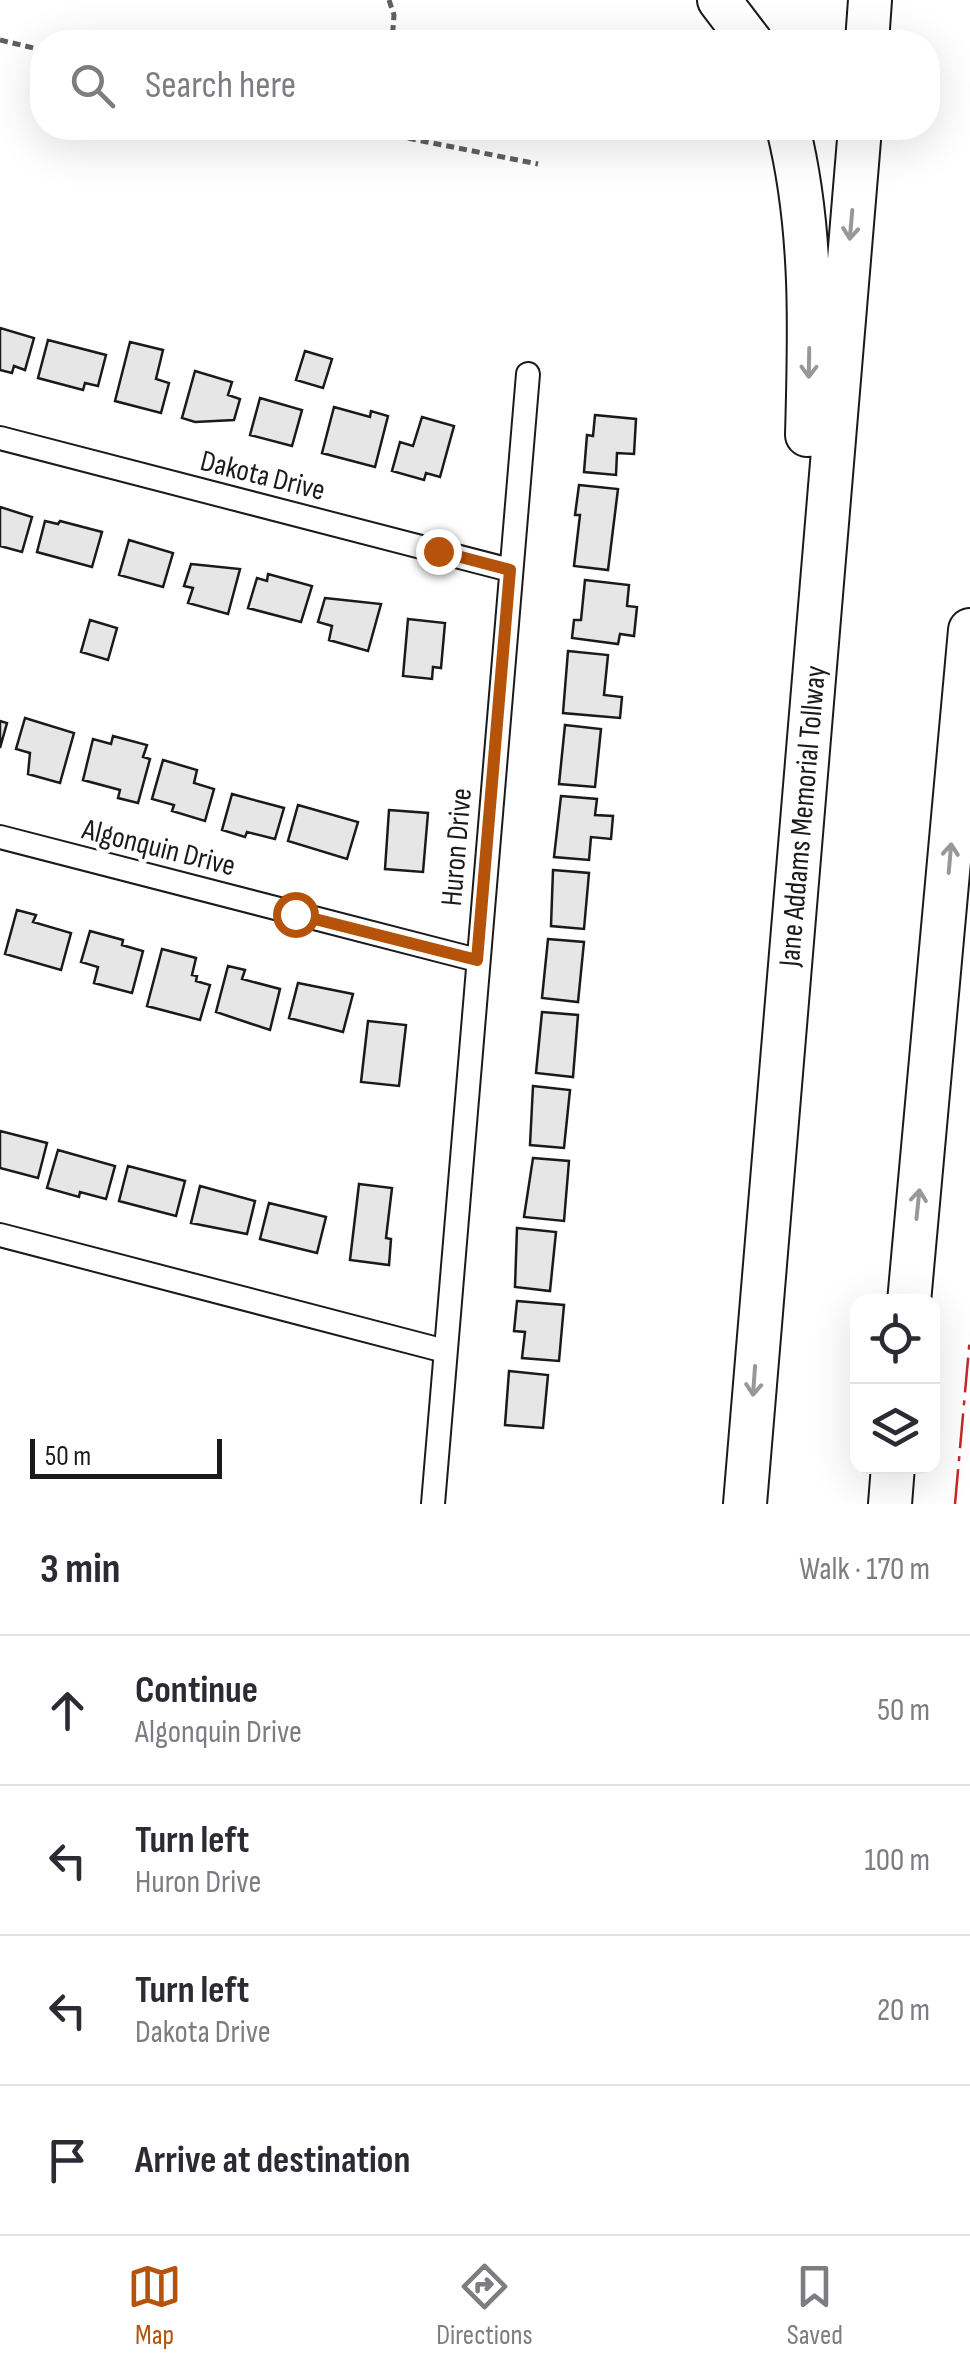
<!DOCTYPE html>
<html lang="en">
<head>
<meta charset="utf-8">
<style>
  :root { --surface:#fff; --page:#f2f2f3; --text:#2b2b33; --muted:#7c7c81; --line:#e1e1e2; --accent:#b45309 }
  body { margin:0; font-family:"Sofia Sans Condensed",sans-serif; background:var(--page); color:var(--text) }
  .controls { position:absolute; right:30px; bottom:30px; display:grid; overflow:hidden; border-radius:20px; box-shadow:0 10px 40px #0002 }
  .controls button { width:90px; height:90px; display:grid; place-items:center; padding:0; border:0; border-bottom:2px solid var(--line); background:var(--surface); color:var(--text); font:50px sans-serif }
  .scale { position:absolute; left:30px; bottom:25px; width:192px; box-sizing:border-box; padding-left:10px; border:5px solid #1a1a1a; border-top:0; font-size:28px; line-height:35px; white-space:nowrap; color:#1a1a1a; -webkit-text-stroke:8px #fff; paint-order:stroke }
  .stop { position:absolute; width:30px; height:30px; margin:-22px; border:8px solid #b45309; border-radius:50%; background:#fff }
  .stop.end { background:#b45309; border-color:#fff; box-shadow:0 2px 10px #0008 }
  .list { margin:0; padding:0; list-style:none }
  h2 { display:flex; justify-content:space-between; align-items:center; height:130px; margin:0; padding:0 40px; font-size:42px }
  h2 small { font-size:32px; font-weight:400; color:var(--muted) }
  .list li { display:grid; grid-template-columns:65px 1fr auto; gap:30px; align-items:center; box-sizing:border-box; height:150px; padding:0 40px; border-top:2px solid var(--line) }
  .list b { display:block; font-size:38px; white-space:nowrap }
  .list p { margin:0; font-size:32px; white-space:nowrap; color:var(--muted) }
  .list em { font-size:32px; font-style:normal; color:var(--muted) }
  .icon { flex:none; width:55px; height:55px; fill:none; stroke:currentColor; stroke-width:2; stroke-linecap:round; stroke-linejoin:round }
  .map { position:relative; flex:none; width:970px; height:1504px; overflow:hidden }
  .search { position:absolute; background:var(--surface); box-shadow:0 10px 40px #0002; left:30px; right:30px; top:30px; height:110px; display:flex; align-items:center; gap:25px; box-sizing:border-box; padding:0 35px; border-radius:40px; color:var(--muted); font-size:38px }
  .sheet { height:730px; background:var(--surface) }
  nav { display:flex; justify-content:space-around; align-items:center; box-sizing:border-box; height:140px; border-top:2px solid var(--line); background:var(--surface); font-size:28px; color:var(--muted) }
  nav a { display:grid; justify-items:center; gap:5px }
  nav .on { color:var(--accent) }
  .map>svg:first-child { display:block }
  .building { fill:#e6e6e6; stroke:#1a1a1a; stroke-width:2.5 }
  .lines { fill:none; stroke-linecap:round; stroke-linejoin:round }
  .minor-casing { stroke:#1a1a1a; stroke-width:26 }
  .motorway-casing { stroke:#1a1a1a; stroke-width:46 }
  .path { stroke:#5f5f5f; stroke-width:5; stroke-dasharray:8 5; stroke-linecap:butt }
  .minor { stroke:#fff; stroke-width:22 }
  .motorway { stroke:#fff; stroke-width:42 }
  .power { stroke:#c62828; stroke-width:2.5; stroke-dasharray:35 8 5 8; stroke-linecap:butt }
  .oneway { stroke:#989898 }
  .route { stroke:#b45309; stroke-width:12 }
  .labels { text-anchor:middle; stroke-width:8; stroke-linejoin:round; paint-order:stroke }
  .street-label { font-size:30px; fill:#1a1a1a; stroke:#fff }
</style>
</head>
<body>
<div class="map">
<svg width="970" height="1504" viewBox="0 0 970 1504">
  <rect width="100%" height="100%" fill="#fff"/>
  <path class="building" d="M0 328 34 338 25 370 14 366 12 373 0 370Z
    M48 340 106 355 98 386 85 383 83 390 38 378Z
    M130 342 163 350 156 379 169 383 161 413 115 401Z
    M305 351 332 359 323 388 296 380Z
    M195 371 232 382 228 395 240 399 234 420 195 422 182 418Z
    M260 398 302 410 292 446 250 435Z
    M334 407 370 417 371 411 388 416 375 467 322 453Z
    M595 415 636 419 634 454 617 453 616 475 584 472 587 435 593 436Z
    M422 417 454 426 440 477 426 473 424 480 392 471 400 442 413 446Z
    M579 485 618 489 608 570 574 566 580 515H575Z
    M0 507 32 517 22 552 0 546Z
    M45 521 58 524 60 521 102 532 92 567 37 552Z
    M129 540 173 553 163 587 119 575Z
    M191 564 240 569 228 614 188 603 193 588 184 586Z
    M268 574 312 586 301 622 248 608 257 578 267 581Z
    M585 580 629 585 627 606 637 607 634 636 620 634 618 644 572 638 574 620H581Z
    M325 598 381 604 368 651 329 640 332 626 318 622Z
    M408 619 445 623 441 668 433 667 432 679 403 676Z
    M90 620 117 628 108 660 81 652Z
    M568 651 608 655 604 695 622 697 620 718 563 713Z
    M25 718 74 733 60 783 28 774 30 753 16 749Z
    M0 721 7 723 0 748Z
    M565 725 601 729 595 787 559 784Z
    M113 736 147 745 143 757 150 759 138 803 118 798 120 790 83 780 93 739 111 744Z
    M163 760 197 770 194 783 214 789 205 821 172 811 174 805 152 799Z
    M232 794 284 808 275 839 247 832 245 837 222 830Z
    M561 796 597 799 595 815 613 816 611 839 591 837 589 860 554 857Z
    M298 805 358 822 347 859 288 841Z
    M389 810 428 813 423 872 385 869Z
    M553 870 589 873 584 929 551 926Z
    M17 910 36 915 33 922 71 933 61 970 5 954Z
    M90 931 123 940 122 945 143 951 132 993 94 983 98 967 81 962Z
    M548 939 584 942 578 1002 542 998Z
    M162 949 196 958 192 975 197 976 196 981 210 985 200 1020 147 1006Z
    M228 966 245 970 242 979 280 989 270 1030 216 1012Z
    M298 983 353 994 343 1032 289 1018Z
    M542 1012 578 1015 573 1077 536 1073Z
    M368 1021 406 1025 399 1086 361 1082Z
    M533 1086 570 1090 564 1148 530 1145Z
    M0 1131 47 1143 38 1178 0 1168Z
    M58 1150 115 1166 106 1199 80 1192 79 1197 47 1188Z
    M533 1158 569 1161 564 1221 524 1217Z
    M128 1166 185 1181 176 1216 119 1201Z
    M359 1184 392 1188 386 1238 391 1239 389 1265 350 1260Z
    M200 1186 255 1201 247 1234 191 1223Z
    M269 1203 326 1217 317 1253 260 1239Z
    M517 1228 556 1232 550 1291 515 1287Z
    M517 1301 564 1305 559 1361 522 1358 525 1332 514 1331Z
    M509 1371 548 1375 543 1428 505 1425Z"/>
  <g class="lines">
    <g class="minor-casing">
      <path id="minor" d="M0 438 510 570
        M0 837 477 960
        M0 1235 445 1351
        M433 1504 528 374"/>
    </g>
    <g class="motorway-casing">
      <path id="motorway" d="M719 0 751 42
        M867 42 870 0
        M788 128C813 228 810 332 807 435
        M909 1302 970 630
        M745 1504 860 128
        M890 1504 893 1466"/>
    </g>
    <path class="path" d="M389 0 394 15 392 42
      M0 40 42 50
      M357 128 538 164"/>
    <use href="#minor" class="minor"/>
    <use href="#motorway" class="motorway"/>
    <path class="power" d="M955 1504 970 1337"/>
  </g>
  <defs><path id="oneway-shaft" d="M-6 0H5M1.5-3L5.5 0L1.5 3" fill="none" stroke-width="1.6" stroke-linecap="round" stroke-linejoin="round" transform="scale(2.5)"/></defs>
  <g class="oneway">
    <use href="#oneway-shaft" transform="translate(851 225) rotate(95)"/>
    <use href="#oneway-shaft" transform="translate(809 363) rotate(91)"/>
    <use href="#oneway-shaft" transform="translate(950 858) rotate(-85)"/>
    <use href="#oneway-shaft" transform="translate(918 1204) rotate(-84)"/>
    <use href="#oneway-shaft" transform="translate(754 1381) rotate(94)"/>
  </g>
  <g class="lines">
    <path class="route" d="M295 914 477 960 510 570 438 551"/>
  </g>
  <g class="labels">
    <g class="street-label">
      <text transform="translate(263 475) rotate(14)" y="10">Dakota Drive</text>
      <text transform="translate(802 816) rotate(-85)" y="10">Jane Addams Memorial Tollway</text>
      <text transform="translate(159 847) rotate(14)" y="10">Algonquin Drive</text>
      <text transform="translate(456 847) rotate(-85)" y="10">Huron Drive</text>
    </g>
  </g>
</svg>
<div class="controls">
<button><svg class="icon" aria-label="locate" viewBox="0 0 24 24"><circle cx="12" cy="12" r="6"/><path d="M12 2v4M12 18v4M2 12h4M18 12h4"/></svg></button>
<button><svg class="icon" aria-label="layers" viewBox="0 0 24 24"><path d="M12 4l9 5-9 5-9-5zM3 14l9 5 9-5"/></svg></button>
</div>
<div class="scale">50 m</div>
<div class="stop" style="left:295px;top:914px"></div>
<div class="stop end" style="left:438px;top:551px"></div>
<div class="search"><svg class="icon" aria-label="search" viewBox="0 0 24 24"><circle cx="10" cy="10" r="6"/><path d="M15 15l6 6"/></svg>Search here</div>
</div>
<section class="sheet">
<h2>3 min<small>Walk · 170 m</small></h2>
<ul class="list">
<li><svg class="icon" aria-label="ahead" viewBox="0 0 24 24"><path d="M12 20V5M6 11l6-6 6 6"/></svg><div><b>Continue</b><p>Algonquin Drive</p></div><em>50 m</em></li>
<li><svg class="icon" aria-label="left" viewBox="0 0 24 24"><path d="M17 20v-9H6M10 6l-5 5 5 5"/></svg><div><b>Turn left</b><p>Huron Drive</p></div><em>100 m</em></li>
<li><svg class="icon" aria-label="left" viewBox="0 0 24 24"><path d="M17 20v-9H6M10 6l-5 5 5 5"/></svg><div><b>Turn left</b><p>Dakota Drive</p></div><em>20 m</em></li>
<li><svg class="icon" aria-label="arrive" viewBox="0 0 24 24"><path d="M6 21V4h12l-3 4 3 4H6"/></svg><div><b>Arrive at destination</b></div></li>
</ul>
</section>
<nav>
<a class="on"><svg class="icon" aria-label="map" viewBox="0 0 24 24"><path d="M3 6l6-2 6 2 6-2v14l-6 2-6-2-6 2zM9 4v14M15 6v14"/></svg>Map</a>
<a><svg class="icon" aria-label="directions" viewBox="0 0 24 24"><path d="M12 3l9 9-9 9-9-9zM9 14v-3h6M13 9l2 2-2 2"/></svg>Directions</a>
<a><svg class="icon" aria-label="saved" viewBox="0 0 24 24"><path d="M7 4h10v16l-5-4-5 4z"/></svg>Saved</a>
</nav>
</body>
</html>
